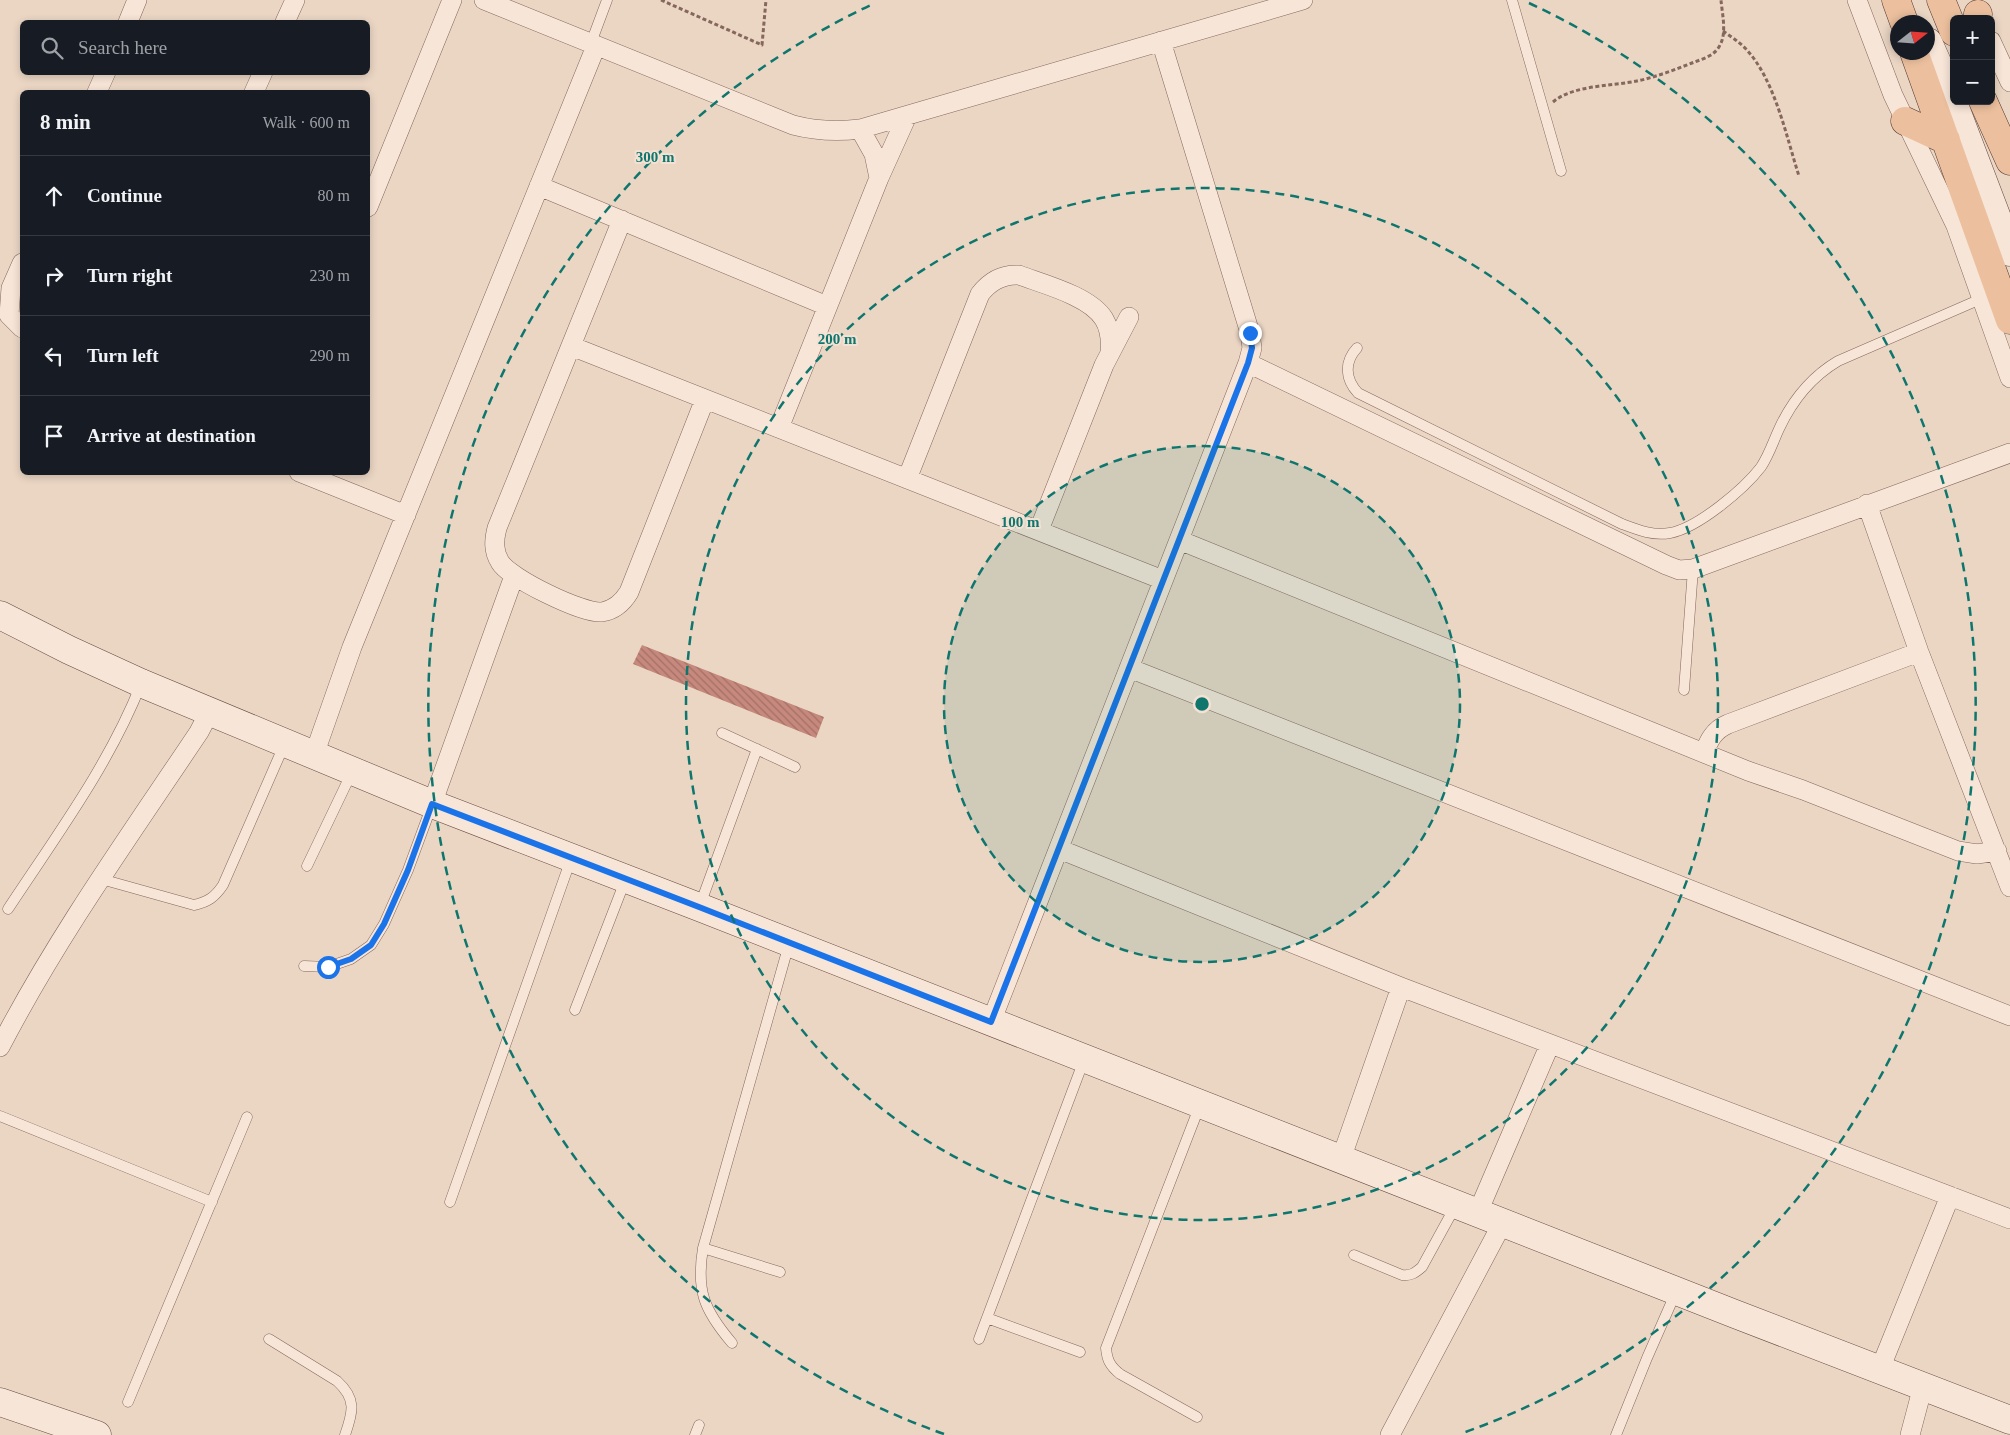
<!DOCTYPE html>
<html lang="en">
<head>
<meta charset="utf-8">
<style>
  :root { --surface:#171b24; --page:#242831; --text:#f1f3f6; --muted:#9ea1a6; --line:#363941 }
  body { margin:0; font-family:"Times New Roman",serif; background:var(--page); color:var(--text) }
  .controls { position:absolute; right:15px; top:15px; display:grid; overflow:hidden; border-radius:8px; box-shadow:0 2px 8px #0003 }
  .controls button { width:45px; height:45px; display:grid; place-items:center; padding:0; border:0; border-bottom:1px solid var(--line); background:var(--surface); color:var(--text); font:25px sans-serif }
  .compass { position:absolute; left:1890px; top:15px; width:45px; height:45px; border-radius:50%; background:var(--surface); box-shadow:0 2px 8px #0003; rotate:73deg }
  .stop { position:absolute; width:15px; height:15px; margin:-11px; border:4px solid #1a73e8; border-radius:50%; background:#fff }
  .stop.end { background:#1a73e8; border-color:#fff; box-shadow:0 1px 5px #0008 }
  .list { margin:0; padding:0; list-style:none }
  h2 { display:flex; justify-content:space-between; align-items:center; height:65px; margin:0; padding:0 20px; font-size:21px }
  h2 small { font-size:16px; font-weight:400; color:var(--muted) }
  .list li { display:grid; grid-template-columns:32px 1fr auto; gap:15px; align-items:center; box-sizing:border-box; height:80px; padding:0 20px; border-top:1px solid var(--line) }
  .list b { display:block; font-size:19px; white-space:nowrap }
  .list em { font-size:16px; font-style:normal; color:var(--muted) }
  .icon { flex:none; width:28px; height:28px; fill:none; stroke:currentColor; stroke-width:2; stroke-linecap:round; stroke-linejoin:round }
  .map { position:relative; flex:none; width:2010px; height:1435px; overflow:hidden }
  .search { position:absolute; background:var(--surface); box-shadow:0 2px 8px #0003; left:20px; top:20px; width:350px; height:55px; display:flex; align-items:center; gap:12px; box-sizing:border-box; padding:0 18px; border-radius:8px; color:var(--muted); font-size:19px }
  .panel { position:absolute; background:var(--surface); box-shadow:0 2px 8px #0003; left:20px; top:90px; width:350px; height:385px; border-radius:8px }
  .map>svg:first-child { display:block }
  .building { fill:url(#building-back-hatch) }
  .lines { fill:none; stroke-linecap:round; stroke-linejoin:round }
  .lane-casing { stroke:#85675c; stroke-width:11 }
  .street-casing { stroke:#85675c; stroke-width:20 }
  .secondary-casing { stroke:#67493f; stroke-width:29 }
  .primary-casing { stroke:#533730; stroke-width:29 }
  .path { stroke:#85675c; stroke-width:3; stroke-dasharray:4 2.5; stroke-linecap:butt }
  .lane { stroke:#f7e5d7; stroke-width:10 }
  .street { stroke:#f7e5d7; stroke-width:19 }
  .secondary { stroke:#f7e5d7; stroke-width:28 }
  .primary { stroke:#ecc09e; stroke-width:28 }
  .route { stroke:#1a73e8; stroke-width:6 }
  .ring { fill:none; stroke:#0f766e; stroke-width:2.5; stroke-dasharray:9 6 }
  .centre { fill:#0f766e; stroke:#f3e2d4; stroke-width:2.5 }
  .ring-label { font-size:15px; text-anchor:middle; font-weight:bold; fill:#0f766e; stroke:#f3e2d4; stroke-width:4; stroke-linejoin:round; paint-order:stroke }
</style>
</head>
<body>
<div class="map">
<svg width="2010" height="1435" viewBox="0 0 2010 1435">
  <defs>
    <pattern id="building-back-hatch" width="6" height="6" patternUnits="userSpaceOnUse" patternTransform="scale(1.25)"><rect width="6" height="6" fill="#c7897d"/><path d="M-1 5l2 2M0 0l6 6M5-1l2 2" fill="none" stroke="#a27066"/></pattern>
  </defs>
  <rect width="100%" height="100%" fill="#ebd6c4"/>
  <path class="building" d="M642 645 824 717 816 738 633 664Z"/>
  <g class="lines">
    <g class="lane-casing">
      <path id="lane" d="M1512 0 1561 171
        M591 43 607 0
        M1357 348C1344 362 1345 379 1358 393L1622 524C1638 530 1653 536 1670 533 1698 528 1744 489 1761 467 1769 455 1773 442 1779 429 1792 401 1811 377 1838 361L1983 298
        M1684 690 1693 569
        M722 733 795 767
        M307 866 352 772
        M101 879 194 905C208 902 215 897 223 885L285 743
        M700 905 757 749
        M8 909C56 836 109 765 141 684
        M304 966 328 967 351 959 371 945 384 924 408 870 432 805
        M575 1010 625 881
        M0 1116 212 1202
        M450 1202 571 859
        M703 1248 780 1272
        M1354 1255 1402 1275C1411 1276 1415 1273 1422 1267L1456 1205
        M987 1318 1080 1352
        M269 1339 337 1381C357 1399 353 1412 345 1435
        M979 1339 1084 1060
        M732 1343C704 1310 696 1291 703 1248L789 944
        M128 1402 247 1117
        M1197 1417 1120 1374C1110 1366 1107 1360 1106 1348L1200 1105
        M695 1435 699 1425
        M1616 1435 1647 1358 1676 1292"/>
    </g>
    <g class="street-casing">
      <path id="street" d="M484 0 793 125C816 131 836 132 860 129L1303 0
        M1857 0 1893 95 1956 226 2010 378
        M128 22 137 0
        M285 22 295 0
        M1991 41 2010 82
        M97 92 106 72
        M254 92 263 72
        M860 129 874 154 879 178
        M539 186 827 306
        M368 207 452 0
        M622 220 497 528C494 540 493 551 500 562 509 578 583 614 602 612 614 610 623 602 629 592L705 399
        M22 263 11 288 9 315 22 328
        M571 346 1163 580
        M1248 363 1666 565 1679 570 1693 569 2010 453
        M779 428 879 178 907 116
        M299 472 406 515
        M907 479 980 294C990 281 1002 274 1019 275 1043 284 1090 296 1104 319 1110 329 1111 341 1110 352
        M1867 504 1919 652 2010 887
        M1039 530 1104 365 1129 317
        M1179 540 1748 771 1803 790 1958 851 1977 854 1997 851
        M1129 668 2010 1016
        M1704 753C1709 740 1714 730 1728 724L1919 652
        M314 755 352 647 596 46
        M432 804 514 576
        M1059 849 1401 987 2010 1219
        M991 1022 1248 363 1252 348 1250 333 1161 41
        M0 1047C57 937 130 835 199 732L210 711
        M1341 1159 1401 987
        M1478 1212 1550 1044
        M1880 1369 1950 1196
        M1390 1435 1503 1222
        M1910 1435 1923 1386"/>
    </g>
    <g class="secondary-casing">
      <path id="secondary" d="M1928 42 1943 76 2010 252
        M0 615 69 650 141 683 432 804 699 907 1735 1314 2010 1420
        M0 1402 97 1435"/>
    </g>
    <g class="primary-casing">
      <path id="primary" d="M1896 0 1904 22
        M1941 0 1954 32
        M1977 19 1978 14
        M1914 52 2010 320
        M1983 101 2010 161
        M1905 121 1946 140"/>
    </g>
    <path class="path" d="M661 0 762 45 766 0
      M1723 31C1730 36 1738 41 1745 48 1775 79 1786 136 1799 176
      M1553 102C1573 85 1612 86 1637 81 1656 77 1674 70 1692 63 1702 59 1715 56 1720 45 1727 33 1722 13 1721 0"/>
    <use href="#lane" class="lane"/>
    <use href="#street" class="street"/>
    <use href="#secondary" class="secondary"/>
    <use href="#primary" class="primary"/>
  </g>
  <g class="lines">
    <path class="route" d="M328 967 351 959 371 945 384 924 408 870 432 804 699 907 991 1022 1248 363 1252 348 1250 333"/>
  </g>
  <circle cx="1202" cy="704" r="258" fill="#0f766e" fill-opacity=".12"/>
  <g class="ring">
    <circle cx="1202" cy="704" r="258"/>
    <circle cx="1202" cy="704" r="516"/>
    <path d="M944 1434A774 774 0 0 1 875 3M1529 3A774 774 0 0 1 1460 1434"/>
  </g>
  <circle cx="1202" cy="704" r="8" class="centre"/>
  <g class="ring-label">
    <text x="655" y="162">300 m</text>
    <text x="837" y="344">200 m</text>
    <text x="1020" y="527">100 m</text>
  </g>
</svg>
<div class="controls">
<button>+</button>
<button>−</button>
</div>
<svg class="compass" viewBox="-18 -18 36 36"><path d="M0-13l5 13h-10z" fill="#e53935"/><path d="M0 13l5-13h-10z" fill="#9ea1a6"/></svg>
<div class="stop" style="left:328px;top:967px"></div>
<div class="stop end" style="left:1250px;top:333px"></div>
<div class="search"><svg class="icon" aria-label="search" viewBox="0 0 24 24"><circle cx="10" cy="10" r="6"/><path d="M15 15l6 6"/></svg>Search here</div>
<section class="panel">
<h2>8 min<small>Walk · 600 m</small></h2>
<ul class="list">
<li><svg class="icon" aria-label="ahead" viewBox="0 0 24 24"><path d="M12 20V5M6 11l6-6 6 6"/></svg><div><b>Continue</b></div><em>80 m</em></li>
<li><svg class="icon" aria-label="right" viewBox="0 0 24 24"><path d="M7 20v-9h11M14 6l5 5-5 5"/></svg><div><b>Turn right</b></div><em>230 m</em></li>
<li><svg class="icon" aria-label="left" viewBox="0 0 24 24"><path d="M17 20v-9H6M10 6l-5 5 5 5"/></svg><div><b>Turn left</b></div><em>290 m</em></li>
<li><svg class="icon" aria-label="arrive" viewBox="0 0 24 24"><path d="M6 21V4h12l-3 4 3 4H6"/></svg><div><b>Arrive at destination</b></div></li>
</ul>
</section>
</div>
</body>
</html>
